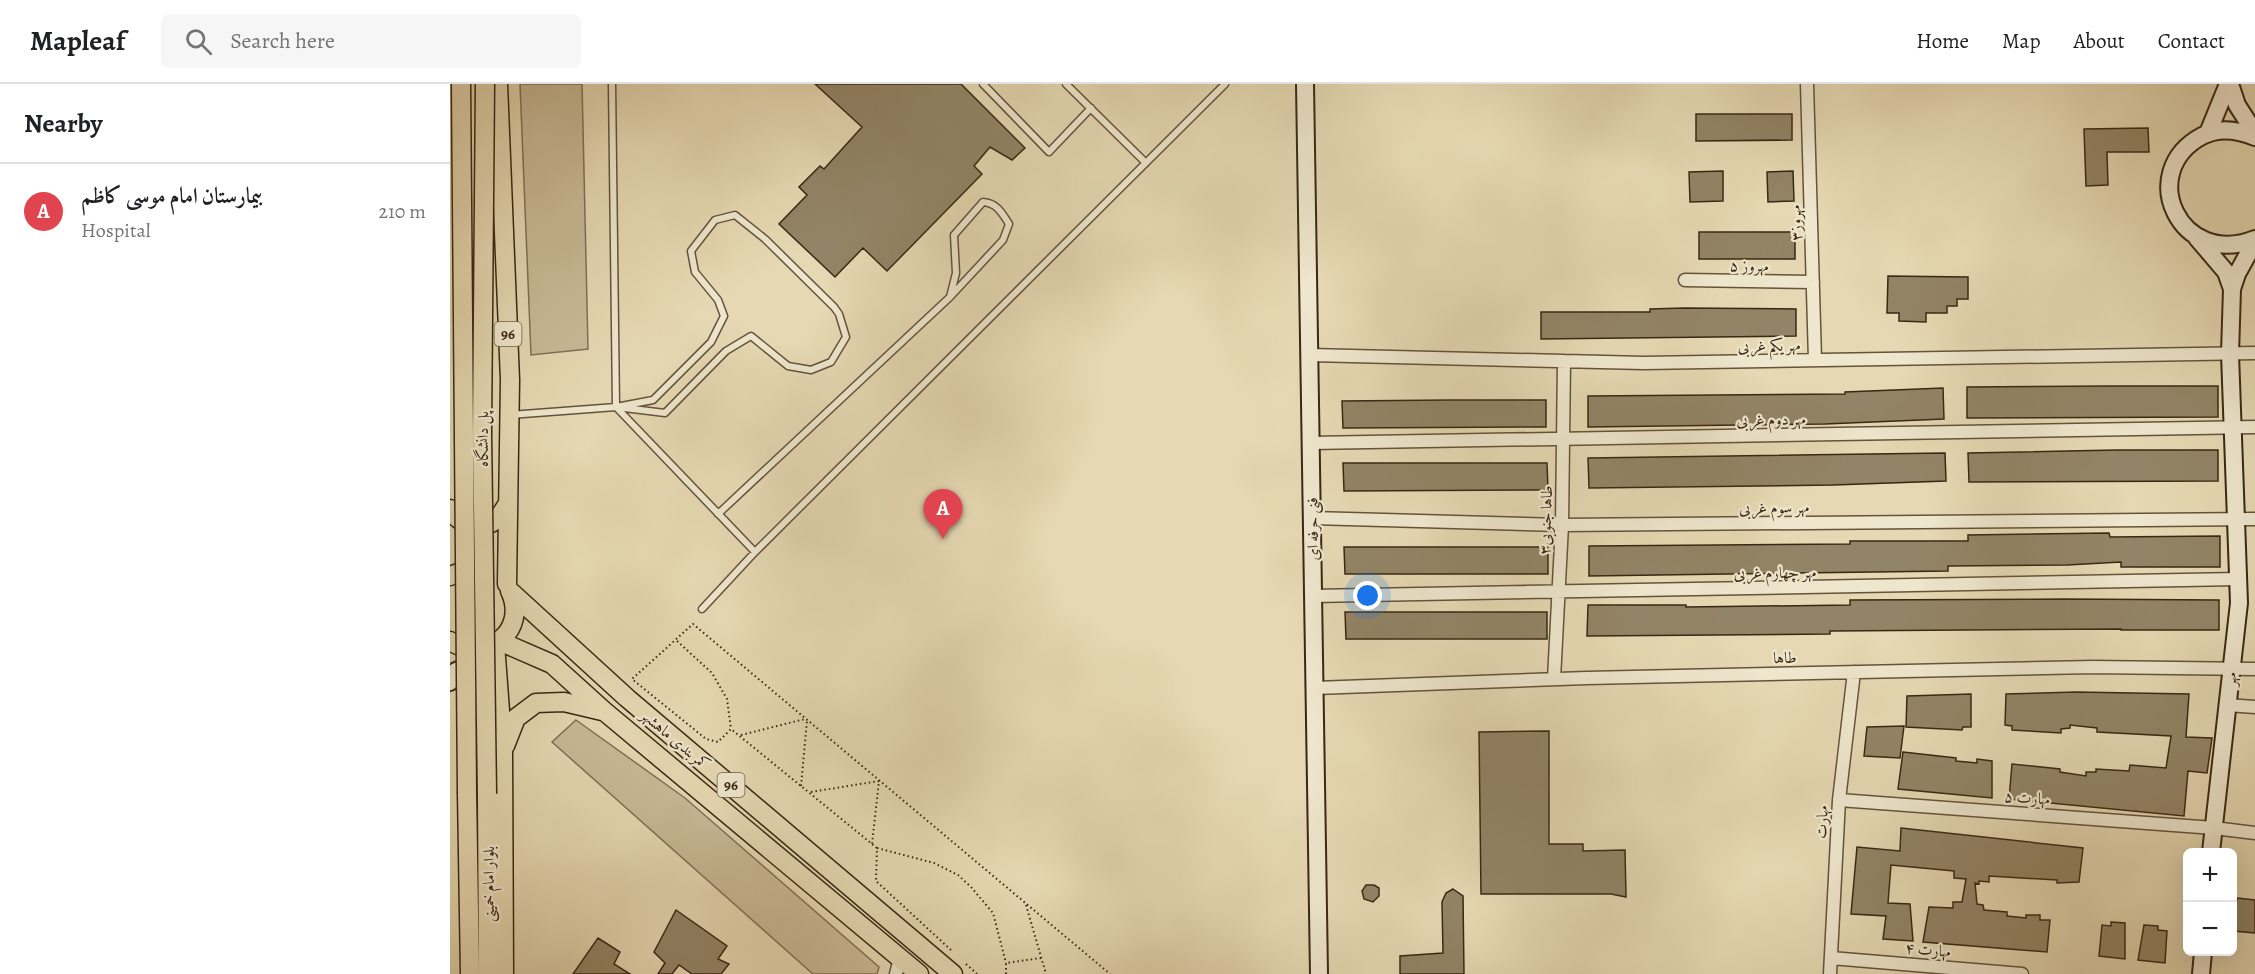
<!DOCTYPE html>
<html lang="en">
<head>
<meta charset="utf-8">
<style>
  :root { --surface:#fff; --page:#f6f6f6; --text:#202124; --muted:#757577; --line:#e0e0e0; --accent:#0f766e }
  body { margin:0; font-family:Alegreya,Amiri,serif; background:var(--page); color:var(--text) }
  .controls { position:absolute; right:18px; bottom:18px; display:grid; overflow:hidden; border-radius:9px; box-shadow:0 6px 24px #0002 }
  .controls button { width:54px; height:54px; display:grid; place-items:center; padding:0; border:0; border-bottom:2px solid var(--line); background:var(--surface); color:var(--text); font:30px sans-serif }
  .you { position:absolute; left:918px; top:512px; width:21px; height:21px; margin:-15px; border:4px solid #fff; border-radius:50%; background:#1a73e8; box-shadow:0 0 0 9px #1a73e833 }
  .badge { display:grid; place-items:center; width:39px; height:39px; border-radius:50%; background:var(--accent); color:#fff; font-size:20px; font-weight:700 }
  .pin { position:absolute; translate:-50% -50px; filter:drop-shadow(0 2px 3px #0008) }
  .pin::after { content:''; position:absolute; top:32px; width:21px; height:18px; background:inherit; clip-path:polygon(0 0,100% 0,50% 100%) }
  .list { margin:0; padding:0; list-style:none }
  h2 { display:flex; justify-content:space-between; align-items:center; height:78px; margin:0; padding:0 24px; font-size:26px }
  h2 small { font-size:20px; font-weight:400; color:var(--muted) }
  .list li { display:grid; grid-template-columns:39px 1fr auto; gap:18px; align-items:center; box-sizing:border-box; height:96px; padding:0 24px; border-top:2px solid var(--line) }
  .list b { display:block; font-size:22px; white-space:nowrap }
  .list p { margin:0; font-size:20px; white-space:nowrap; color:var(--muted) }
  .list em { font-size:20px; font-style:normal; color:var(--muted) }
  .icon { flex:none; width:33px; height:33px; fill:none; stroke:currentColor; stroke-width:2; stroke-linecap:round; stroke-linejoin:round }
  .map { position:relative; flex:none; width:1805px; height:890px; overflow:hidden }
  header { display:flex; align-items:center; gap:36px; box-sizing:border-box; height:84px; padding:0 30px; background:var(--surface); border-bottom:2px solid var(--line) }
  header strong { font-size:28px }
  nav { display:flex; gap:33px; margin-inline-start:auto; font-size:21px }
  .search { width:420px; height:54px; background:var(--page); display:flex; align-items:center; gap:15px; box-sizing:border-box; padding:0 21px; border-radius:9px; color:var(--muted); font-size:22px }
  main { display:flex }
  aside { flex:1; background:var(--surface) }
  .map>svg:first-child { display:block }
  .green { fill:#c8ba97; stroke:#807156; stroke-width:1.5 }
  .building { fill:#928466; stroke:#392814; stroke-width:1.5 }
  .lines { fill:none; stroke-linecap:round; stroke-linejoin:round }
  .lane-casing { stroke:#64543c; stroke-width:9 }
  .street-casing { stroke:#64543c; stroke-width:15 }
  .secondary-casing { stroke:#392814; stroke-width:20 }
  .primary-casing { stroke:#392814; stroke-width:21 }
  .path { stroke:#392814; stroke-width:2; stroke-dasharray:1.5 3; stroke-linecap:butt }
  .lane { stroke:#eee6cd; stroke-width:6 }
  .street { stroke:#eee6cd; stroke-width:12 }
  .secondary { stroke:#eee6cd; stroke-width:16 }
  .primary { stroke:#e5d8b2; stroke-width:18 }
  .primary-bridge-casing { stroke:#392814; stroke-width:21; stroke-linecap:butt }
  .primary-bridge { stroke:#e5d8b2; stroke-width:18 }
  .labels { text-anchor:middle; stroke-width:4.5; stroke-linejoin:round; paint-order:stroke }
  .shield { fill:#eee6cd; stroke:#6f614c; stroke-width:1.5 }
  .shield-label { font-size:15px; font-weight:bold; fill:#392814 }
  .street-label { font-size:16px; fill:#392814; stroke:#eee6cd }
</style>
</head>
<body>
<header>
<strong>Mapleaf</strong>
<div class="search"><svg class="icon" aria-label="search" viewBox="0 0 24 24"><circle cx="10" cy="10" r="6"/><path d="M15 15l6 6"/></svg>Search here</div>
<nav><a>Home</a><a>Map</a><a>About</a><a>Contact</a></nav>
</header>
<main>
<aside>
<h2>Nearby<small></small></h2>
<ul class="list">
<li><span class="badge" style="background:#e0444e">A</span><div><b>بیمارستان امام موسی کاظم</b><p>Hospital</p></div><em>210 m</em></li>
</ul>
</aside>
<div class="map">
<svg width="1805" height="890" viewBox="0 0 1805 890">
  <rect width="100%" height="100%" fill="#e5d8b2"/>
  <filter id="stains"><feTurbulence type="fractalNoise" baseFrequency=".00333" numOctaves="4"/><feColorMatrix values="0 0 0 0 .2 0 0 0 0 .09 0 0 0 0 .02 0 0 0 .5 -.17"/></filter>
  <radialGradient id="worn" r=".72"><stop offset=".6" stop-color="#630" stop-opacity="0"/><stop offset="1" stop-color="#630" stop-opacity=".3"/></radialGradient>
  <path class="green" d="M70 0H132L138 265 81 271Z
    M126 636 235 714 429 883 427 890H363L102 658Z"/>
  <path class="building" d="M365 0H511L575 64 562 76 540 63 524 82 532 90 437 187 413 164 385 193 329 140 357 111 349 103 370 82 374 85 412 43Z
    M1246 30H1342V56L1246 57Z
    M1698 44 1699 68H1657L1658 101 1636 102 1634 45Z
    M1273 87V117L1240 118 1239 88Z
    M1343 87 1344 117 1318 118 1317 88Z
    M1249 148H1345V175H1249Z
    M1438 192 1518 193V215H1507V222H1497V229H1476V238L1449 237V229H1437Z
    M1234 224 1346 225V252L1091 255V228H1200V225Z
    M1658 302H1768V333L1517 334V303Z
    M1493 304 1494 335 1375 340 1138 343V312L1395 310V308Z
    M1000 316H1096V343L893 344 892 317Z
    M1667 366H1768V397L1519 398 1518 369Z
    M1495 369 1496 397 1383 401 1139 404 1138 374Z
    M893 379H1097L1098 406 894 407Z
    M1659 449 1660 453 1770 452V483H1671V478L1617 481 1498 482V487L1139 492V462L1400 460V457H1518V451Z
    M894 463H1098V490H895Z
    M1616 515 1769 516V546H1671V545L1380 547V550L1137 552 1138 521H1236V523L1400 521V516Z
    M895 528H1097V555H896Z
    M1626 608 1739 610 1736 653 1762 654 1757 689 1738 687 1734 732 1559 715 1562 680 1610 685V688L1636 692V688H1646V685L1679 687 1680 681 1716 684 1721 652 1647 648V644L1620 641V644L1611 645V649L1579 647 1562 646V642L1555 641 1556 610Z
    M1521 610V643H1513L1512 646 1456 643 1457 612Z
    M1454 642 1450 674 1414 672 1417 643Z
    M1099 647V760H1133V767L1175 766 1176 813 1161 810H1031L1029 648Z
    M1453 668 1506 674V677L1527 679V675L1542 677V714L1448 705Z
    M1451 744 1633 764 1629 798 1607 799V796L1539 792V798L1529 797V800L1525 799 1527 820 1533 821 1534 826 1557 828V832L1576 834V831H1590V836H1600L1597 868 1473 858 1479 823 1503 824V818H1512L1516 795 1504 794V787L1441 781 1438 819 1460 820 1463 857 1433 855 1436 832 1401 830 1407 763 1450 767Z
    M916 801H924L929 804V812L923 818 914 815 912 807Z
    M1003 805 1013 812 1014 890H950V872L993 869 992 818 996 809Z
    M1787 814 1805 816V849L1783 847Z
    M226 826 277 862 268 875 279 880 271 890H242L229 881 222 890H208L215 879 204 868Z
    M1661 838 1675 839V875L1649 872 1652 841 1661 842Z
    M1694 841 1708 842V846L1717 847 1715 879 1688 876Z
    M148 854 170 868 164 880 180 890H123Z"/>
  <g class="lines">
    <g class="lane-casing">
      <path id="lane" d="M162 0 166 323
        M533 0 599 68 641 24
        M616 0 696 79
        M285 131 315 155 384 223 389 230 396 253 381 278 361 286 338 282 301 252 276 267 215 329 166 323 203 316 261 258 274 232 268 216 245 188 241 167 265 136Z
        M60 331 166 323 305 468 252 525
        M268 430 500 213 553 156 559 140C552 129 547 119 533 118L504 151 506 189 500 213
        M305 468 775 0"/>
    </g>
    <g class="street-casing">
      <path id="street" d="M1357 0 1365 276
        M1235 196 1363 198
        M860 271 1194 279 1805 269
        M861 359 1805 343
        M862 434 1112 441 1805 435
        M863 512 1788 495
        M1104 595 1112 441 1114 277
        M865 604 1137 594 1643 583 1805 585
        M1777 621 1805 623
        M1389 716 1764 744 1805 749
        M1381 874 1572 890
        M446 890 450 874
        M1380 890 1389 716 1404 588"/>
    </g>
    <g class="secondary-casing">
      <path id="secondary" d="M855 0 869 890
        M1780 0 1787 21 1805 49
        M1758 49 1778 0
        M1805 53C1788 46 1769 43 1752 52 1685 88 1730 185 1805 155
        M1747 154 1776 188 1782 205
        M0 598 6 587 22 580 40 586 44 593
        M1761 768 1789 519 1780 270 1782 205 1787 190 1805 157
        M1751 890 1753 868"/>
    </g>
    <g class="primary-casing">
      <path id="primary" d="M48 0 60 296 57 500
        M0 425C7 440 33 448 47 435 51 431 55 424 58 419
        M0 492 19 485H29
        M62 509 177 614 503 890
        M0 557C36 580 79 547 60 507
        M49 557 102 580 154 627 469 890
        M45 560 53 667 54 890
        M55 662 66 634 86 619 114 618 152 627
        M17 709 20 890
        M37 710 38 890"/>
    </g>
    <path class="path" d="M227 557 262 589 277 615 281 645
      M291 651 355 635
      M351 702 357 637
      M361 708 429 697 422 760
      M427 764 484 779 508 791 521 803 543 829 556 879
      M576 821 596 890
      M501 866 426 797 427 764 281 645 268 658 256 655 182 595 243 540 660 890
      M516 880 527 890
      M556 890V879L591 874"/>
    <use href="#lane" class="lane"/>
    <use href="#street" class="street"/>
    <use href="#secondary" class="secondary"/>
    <use href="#primary" class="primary"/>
    <g class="primary-bridge-casing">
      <path id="primary-bridge" d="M11 0 17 709
        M35 0 32 348 37 710"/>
    </g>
    <use href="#primary-bridge" class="primary-bridge"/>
  </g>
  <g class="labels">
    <g class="shield">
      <rect x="44.5" y="238" width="27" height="24" rx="4.5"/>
      <rect x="267.5" y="689" width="27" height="24" rx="4.5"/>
    </g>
    <g class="shield-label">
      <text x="58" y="255">96</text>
      <text x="281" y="706">96</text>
    </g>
    <g class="street-label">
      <text transform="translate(1345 139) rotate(-92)" y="6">مهروز۳</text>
      <text transform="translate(1299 181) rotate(1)" y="6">مهروز ۵</text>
      <text transform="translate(1319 261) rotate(-1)" y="6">مهر یکم غربی</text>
      <text transform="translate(1321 335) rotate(-1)" y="6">مهر دوم غربی</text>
      <text transform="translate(32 355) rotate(-90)" y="6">پل دانشگاه</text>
      <text transform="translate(1324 423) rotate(-1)" y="6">مهر سوم غربی</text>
      <text transform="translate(1095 436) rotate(-88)" y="6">طاها جنوبی۳</text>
      <text transform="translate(862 445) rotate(-91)" y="6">فنی حرفه ای</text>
      <text transform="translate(1325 488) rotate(-1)" y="6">مهر چهارم غربی</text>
      <text transform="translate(1335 573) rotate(-1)" y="6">طاها</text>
      <text transform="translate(1780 595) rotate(-84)" y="6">مهر</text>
      <text transform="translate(226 655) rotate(40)" y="6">کمربندی ماهشهر</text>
      <text transform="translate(1577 713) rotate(4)" y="6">مهارت ۵</text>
      <text transform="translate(1371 738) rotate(-87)" y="6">مهارت</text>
      <text transform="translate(38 800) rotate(-90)" y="6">بلوار امام خمینی</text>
      <text transform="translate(1478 865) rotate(5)" y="6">مهارت ۴</text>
    </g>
  </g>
  <rect width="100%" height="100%" filter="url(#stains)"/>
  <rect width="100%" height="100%" fill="url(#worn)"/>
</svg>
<div class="controls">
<button>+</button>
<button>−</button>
</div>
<div class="you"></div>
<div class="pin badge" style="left:493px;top:455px;background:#e0444e">A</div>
</div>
</main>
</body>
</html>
